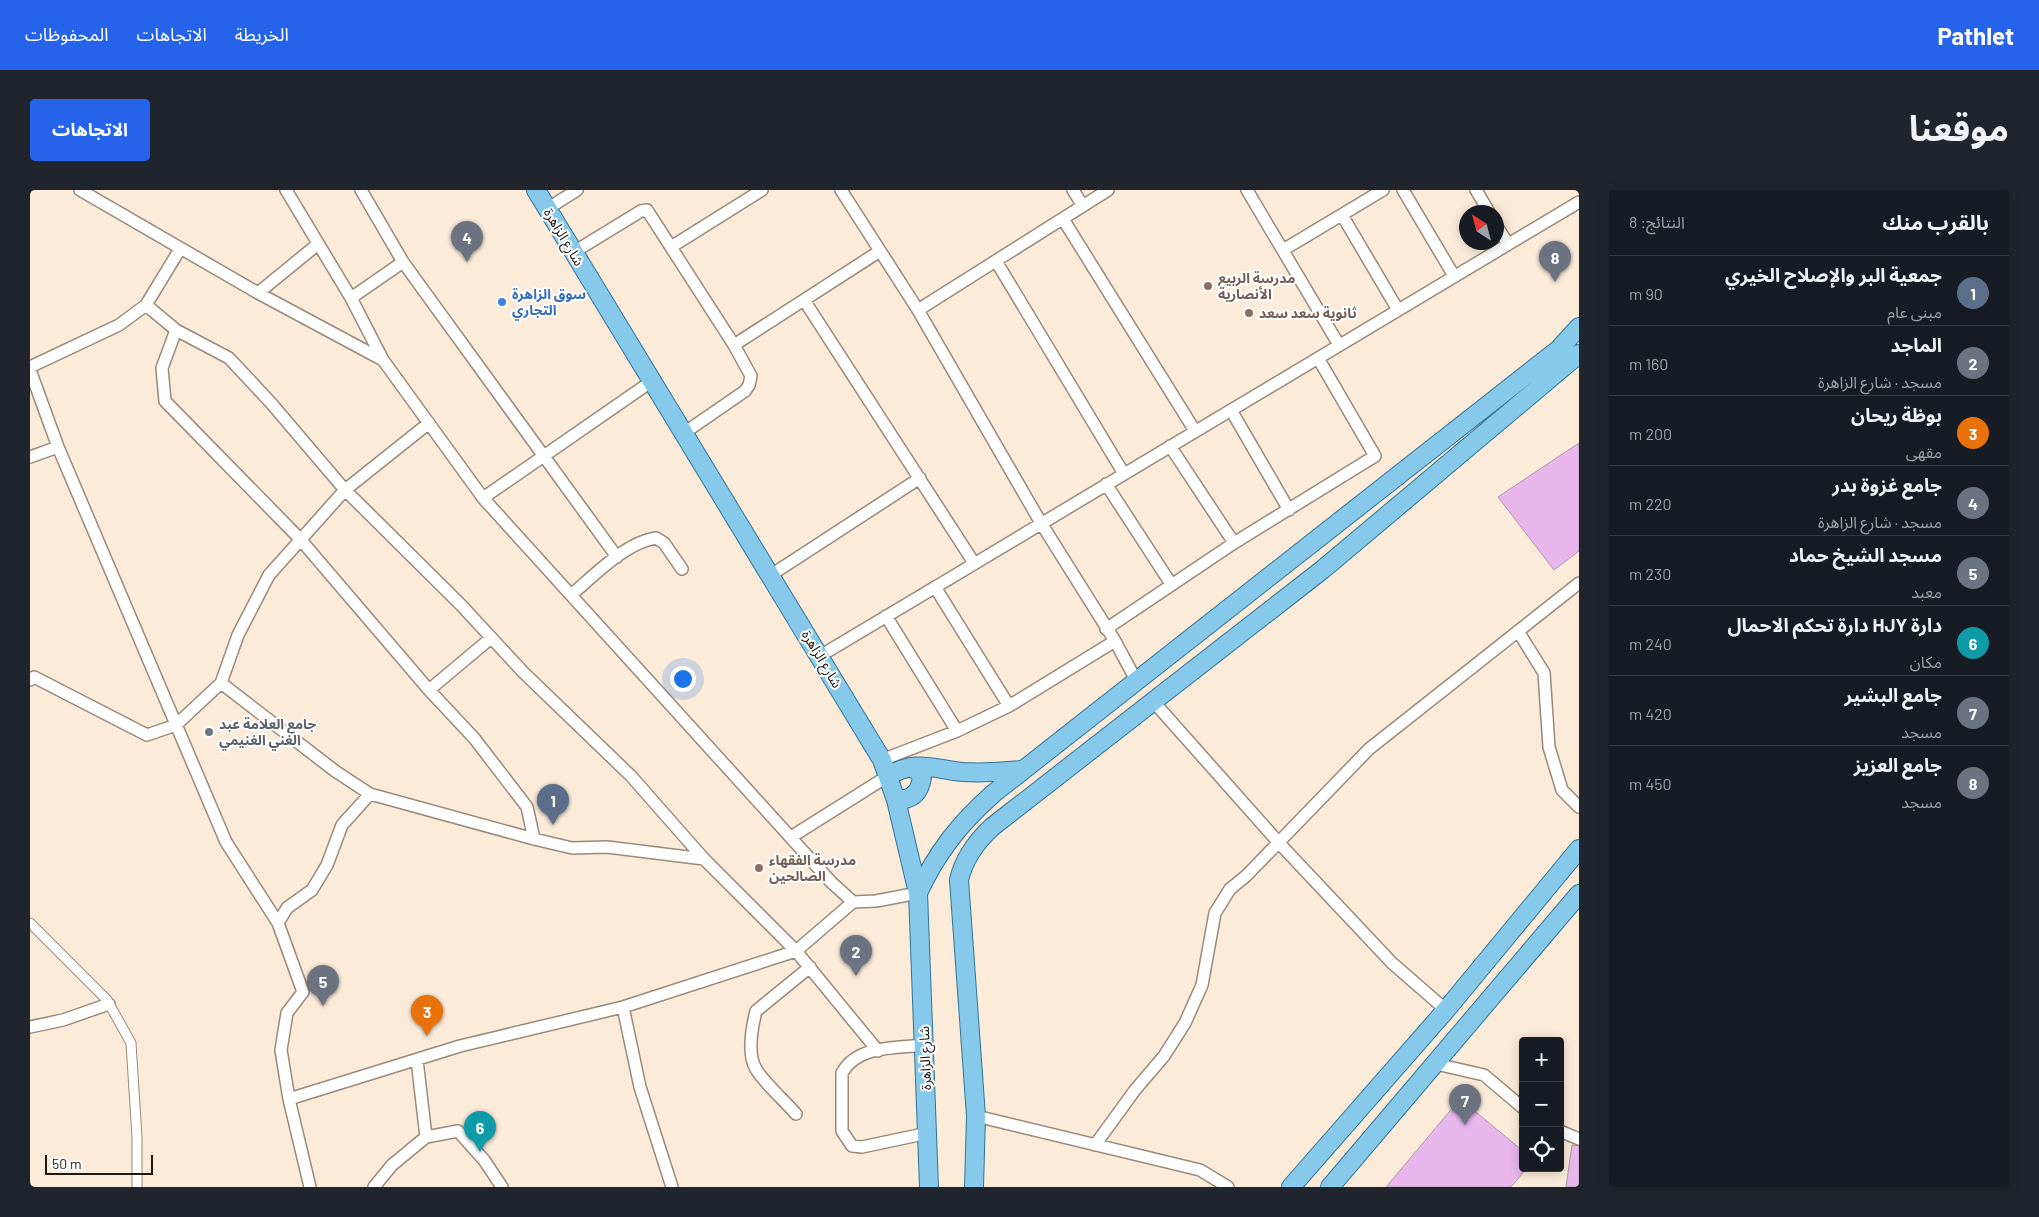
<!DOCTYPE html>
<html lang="ar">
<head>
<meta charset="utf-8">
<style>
  :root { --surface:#171b24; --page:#20242c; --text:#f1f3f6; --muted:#9ea1a6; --line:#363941; --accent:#2563eb }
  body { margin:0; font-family:Barlow,"Noto Sans Arabic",sans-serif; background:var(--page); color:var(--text); direction:rtl }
  .controls { position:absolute; right:15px; bottom:15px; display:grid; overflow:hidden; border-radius:5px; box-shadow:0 2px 12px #0003 }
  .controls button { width:45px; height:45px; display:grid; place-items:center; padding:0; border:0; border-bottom:1px solid var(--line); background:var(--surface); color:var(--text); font:25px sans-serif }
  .compass { position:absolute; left:1429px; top:15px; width:45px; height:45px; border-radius:50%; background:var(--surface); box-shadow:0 2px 12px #0003; rotate:324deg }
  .scale { position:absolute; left:15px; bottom:12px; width:108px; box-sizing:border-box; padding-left:5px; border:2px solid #1e1812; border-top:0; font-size:14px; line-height:18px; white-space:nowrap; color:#1e1812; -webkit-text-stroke:4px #fff; paint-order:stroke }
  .you { position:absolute; left:652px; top:488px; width:18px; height:18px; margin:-12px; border:4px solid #fff; border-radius:50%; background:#1a73e8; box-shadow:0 0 0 8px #1a73e833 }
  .badge { display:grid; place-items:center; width:32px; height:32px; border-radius:50%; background:var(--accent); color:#fff; font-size:16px; font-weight:700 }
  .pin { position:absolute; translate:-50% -41px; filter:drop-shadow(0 1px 2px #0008) }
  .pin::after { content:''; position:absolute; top:26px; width:18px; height:15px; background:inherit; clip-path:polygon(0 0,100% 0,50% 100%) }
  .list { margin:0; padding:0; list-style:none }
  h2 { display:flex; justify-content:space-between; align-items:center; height:65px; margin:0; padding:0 20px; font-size:21px }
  h2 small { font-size:16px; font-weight:400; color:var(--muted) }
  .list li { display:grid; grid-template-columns:32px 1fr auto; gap:15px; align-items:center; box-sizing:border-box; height:70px; padding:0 20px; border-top:1px solid var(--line) }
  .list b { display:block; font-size:19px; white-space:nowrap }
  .list p { margin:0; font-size:16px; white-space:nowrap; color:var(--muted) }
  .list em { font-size:16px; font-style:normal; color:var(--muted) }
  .icon { flex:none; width:28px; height:28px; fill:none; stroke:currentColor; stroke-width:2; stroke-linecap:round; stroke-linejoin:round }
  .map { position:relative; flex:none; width:1549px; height:997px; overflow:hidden; direction:ltr; border-radius:5px }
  header { display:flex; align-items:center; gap:30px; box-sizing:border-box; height:70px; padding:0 25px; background:var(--accent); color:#fff }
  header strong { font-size:24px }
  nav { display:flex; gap:28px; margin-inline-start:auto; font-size:18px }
  .intro { display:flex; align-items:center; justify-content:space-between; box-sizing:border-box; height:120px; padding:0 30px }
  h1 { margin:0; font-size:35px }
  .button { padding:12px 22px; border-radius:5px; background:var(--accent); color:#fff; font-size:18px; font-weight:700 }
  main { display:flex; gap:30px; padding:0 30px }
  aside { flex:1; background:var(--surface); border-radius:5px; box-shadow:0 2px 12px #0003 }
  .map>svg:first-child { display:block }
  .building { fill:#e9b6ee; stroke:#a99aaa }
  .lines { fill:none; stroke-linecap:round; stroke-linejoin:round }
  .pedestrian-casing { stroke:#998a7a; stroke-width:11 }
  .minor-casing { stroke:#998a7a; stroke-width:14 }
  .primary-casing { stroke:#2e7497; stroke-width:20 }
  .pedestrian { stroke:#fff; stroke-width:9 }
  .minor { stroke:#fff; stroke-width:11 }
  .primary { stroke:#87c9eb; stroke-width:18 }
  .education-dot { fill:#8d6e63; stroke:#fff; stroke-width:2 }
  .shop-dot { fill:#3f7fe0; stroke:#fff; stroke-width:2 }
  .worship-dot { fill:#6b7280; stroke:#fff; stroke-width:2 }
  .labels { text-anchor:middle; stroke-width:4; stroke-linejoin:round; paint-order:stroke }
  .street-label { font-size:14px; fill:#1e1812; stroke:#fff }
  .education-label { font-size:14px; font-weight:bold; fill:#785e54; stroke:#fff; text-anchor:start }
  .shop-label { font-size:14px; font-weight:bold; fill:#366cbe; stroke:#fff; text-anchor:start }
  .worship-label { font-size:14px; font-weight:bold; fill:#5b616d; stroke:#fff; text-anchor:start }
</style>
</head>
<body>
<header>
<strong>Pathlet</strong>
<nav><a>الخريطة</a><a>الاتجاهات</a><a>المحفوظات</a></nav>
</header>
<div class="intro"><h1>موقعنا</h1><a class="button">الاتجاهات</a></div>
<main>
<aside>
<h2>بالقرب منك<small>النتائج: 8</small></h2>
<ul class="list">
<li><span class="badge" style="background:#5c6f8a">1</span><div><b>جمعية البر والإصلاح الخيري</b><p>مبنى عام</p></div><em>90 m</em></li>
<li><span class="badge" style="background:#6b7280">2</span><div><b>الماجد</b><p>مسجد · شارع الزاهرة</p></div><em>160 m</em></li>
<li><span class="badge" style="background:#e8710a">3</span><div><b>بوظة ريحان</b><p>مقهى</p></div><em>200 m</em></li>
<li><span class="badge" style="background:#6b7280">4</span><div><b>جامع غزوة بدر</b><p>مسجد · شارع الزاهرة</p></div><em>220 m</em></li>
<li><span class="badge" style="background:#6b7280">5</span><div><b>مسجد الشيخ حماد</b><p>معبد</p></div><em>230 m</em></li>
<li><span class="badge" style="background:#0f9aa8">6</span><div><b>دارة HJY دارة تحكم الاحمال</b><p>مكان</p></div><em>240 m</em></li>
<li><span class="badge" style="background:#6b7280">7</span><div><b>جامع البشير</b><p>مسجد</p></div><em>420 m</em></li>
<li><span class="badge" style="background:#6b7280">8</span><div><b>جامع العزيز</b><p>مسجد</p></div><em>450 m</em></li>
</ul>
</aside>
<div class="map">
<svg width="1549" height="997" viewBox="0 0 1549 997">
  <rect width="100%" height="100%" fill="#fcebd9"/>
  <path class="building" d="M1549 253V361L1524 380 1468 307Z
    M1430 909 1493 961V983L1481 997H1356Z
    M1542 955 1549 956V997H1536Z"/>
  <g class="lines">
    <g class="pedestrian-casing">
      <path id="pedestrian" d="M0 733 77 810 101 853 107 948V997"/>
    </g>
    <g class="minor-casing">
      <path id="minor" d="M50 0 228 103 353 170
        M256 0 321 108 353 170 453 308 801 692 823 712 846 711 888 703
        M331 0 373 72 587 367
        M811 0 888 120 1011 333 1085 451 1107 492
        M1043 0 1053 16
        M1217 0 1309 155
        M1373 0 1424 86
        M1446 0 1459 22
        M517 19 547 0
        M1312 25 1368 120
        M1033 29 1165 241
        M1466 35 1478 54
        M641 57 732 0
        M1253 60 1353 0
        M544 62 611 21 617 20 704 155 721 186 719 195 715 201 654 243
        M966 71 1094 284
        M228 103 288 54
        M321 108 373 72
        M774 110 944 373
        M116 115 146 140 199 168 241 213 315 300 431 415 493 482 601 586 674 669 766 761 848 861
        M888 120 1078 0
        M146 140 132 178 135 211 270 349 399 500 444 548 497 617 504 649
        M704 155 850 61
        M0 177 89 135 116 115 150 59
        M0 180 28 257 196 652 248 733
        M1201 220 1259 320
        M1140 256 1204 353
        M0 267 28 257
        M1076 294 1141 394
        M453 308 622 191
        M741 385 890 288
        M905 397 979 516
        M541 405C564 386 596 352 626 348L634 353 652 379
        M856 426 927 541
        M1076 439 1204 353 1345 266 1288 168
        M1488 441 1514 483 1519 557 1532 600 1549 617
        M790 466 1549 12
        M0 490 4 487 117 545 146 535 191 493 208 445 239 385 315 300 399 233
        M191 493 305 581 340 604 504 649 542 658 577 657 674 669
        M399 500 461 448
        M1123 511 1249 653 1362 773 1416 820
        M852 570 927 541 979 516 1085 451
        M761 647 858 586
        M593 817 610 897 642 997
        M0 837 33 830 79 814
        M895 855C867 858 827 855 812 883V941L822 956 832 957 898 943
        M387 870 396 947
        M1406 874 1454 885 1493 918
        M259 909 430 856 593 817 766 761 823 712
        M766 924C755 911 734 893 726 879 717 864 722 837 726 821L780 777
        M946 926 1170 980 1198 997
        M1530 941 1549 949
        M1065 955 1105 900 1134 866 1155 833 1172 795 1185 723 1200 699 1216 686 1339 559 1549 393
        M280 997 259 909 251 860 257 823 273 802 248 733 257 718 282 700 297 675 312 635 340 604
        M344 997 362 975 396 947 428 941 454 970 472 997"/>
    </g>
    <g class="primary-casing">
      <path id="primary" d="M506 0 852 570 866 610 888 703 899 997
        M858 586C886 569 903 579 933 582 953 583 972 582 991 580
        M866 610C883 610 890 602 892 587L888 581 880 577
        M888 703C907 662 930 633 964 603L1529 159 1549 137
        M944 997 946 926 929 690C934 668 946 652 962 637L1292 380 1549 164
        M1261 997 1416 820 1549 659
        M1300 997 1549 704"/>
    </g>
    <use href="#pedestrian" class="pedestrian"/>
    <use href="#minor" class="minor"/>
    <use href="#primary" class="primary"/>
  </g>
  <g class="education-dot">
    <circle cx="1178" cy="96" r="5"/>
    <circle cx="1219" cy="123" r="5"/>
    <circle cx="729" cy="678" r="5"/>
  </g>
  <circle class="shop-dot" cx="472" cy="112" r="5"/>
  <circle class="worship-dot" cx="179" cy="542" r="5"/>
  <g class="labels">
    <g class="street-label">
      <text transform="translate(534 47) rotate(59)" y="5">شارع الزاهرة</text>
      <text transform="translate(792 469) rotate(59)" y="5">شارع الزاهرة</text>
      <text transform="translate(895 868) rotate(-92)" y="5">شارع الزاهرة</text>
    </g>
    <g class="education-label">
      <text x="1188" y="93">مدرسة الربيع<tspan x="1188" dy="16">الأنصارية</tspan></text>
      <text x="1229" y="128">ثانوية سعد سعد</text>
      <text x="739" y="675">مدرسة الفقهاء<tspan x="739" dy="16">الصالحين</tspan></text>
    </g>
    <g class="shop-label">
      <text x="482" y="109">سوق الزاهرة<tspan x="482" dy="16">التجاري</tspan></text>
    </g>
    <g class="worship-label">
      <text x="189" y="539">جامع العلامة عبد<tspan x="189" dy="16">الغني الغنيمي</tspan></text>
    </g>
  </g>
</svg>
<div class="controls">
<button>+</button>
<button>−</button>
<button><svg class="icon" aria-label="locate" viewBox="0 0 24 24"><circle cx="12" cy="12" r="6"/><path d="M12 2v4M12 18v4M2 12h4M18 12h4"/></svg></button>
</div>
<svg class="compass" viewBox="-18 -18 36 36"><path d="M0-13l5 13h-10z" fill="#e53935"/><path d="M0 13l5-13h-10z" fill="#9ea1a6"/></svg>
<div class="scale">50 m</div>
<div class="you"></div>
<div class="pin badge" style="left:523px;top:635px;background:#5c6f8a">1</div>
<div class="pin badge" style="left:826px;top:786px;background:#6b7280">2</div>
<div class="pin badge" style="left:397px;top:846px;background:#e8710a">3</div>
<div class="pin badge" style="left:437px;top:72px;background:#6b7280">4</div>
<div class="pin badge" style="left:293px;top:816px;background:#6b7280">5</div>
<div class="pin badge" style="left:450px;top:962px;background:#0f9aa8">6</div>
<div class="pin badge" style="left:1435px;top:935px;background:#6b7280">7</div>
<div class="pin badge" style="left:1525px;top:92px;background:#6b7280">8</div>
</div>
</main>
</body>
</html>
